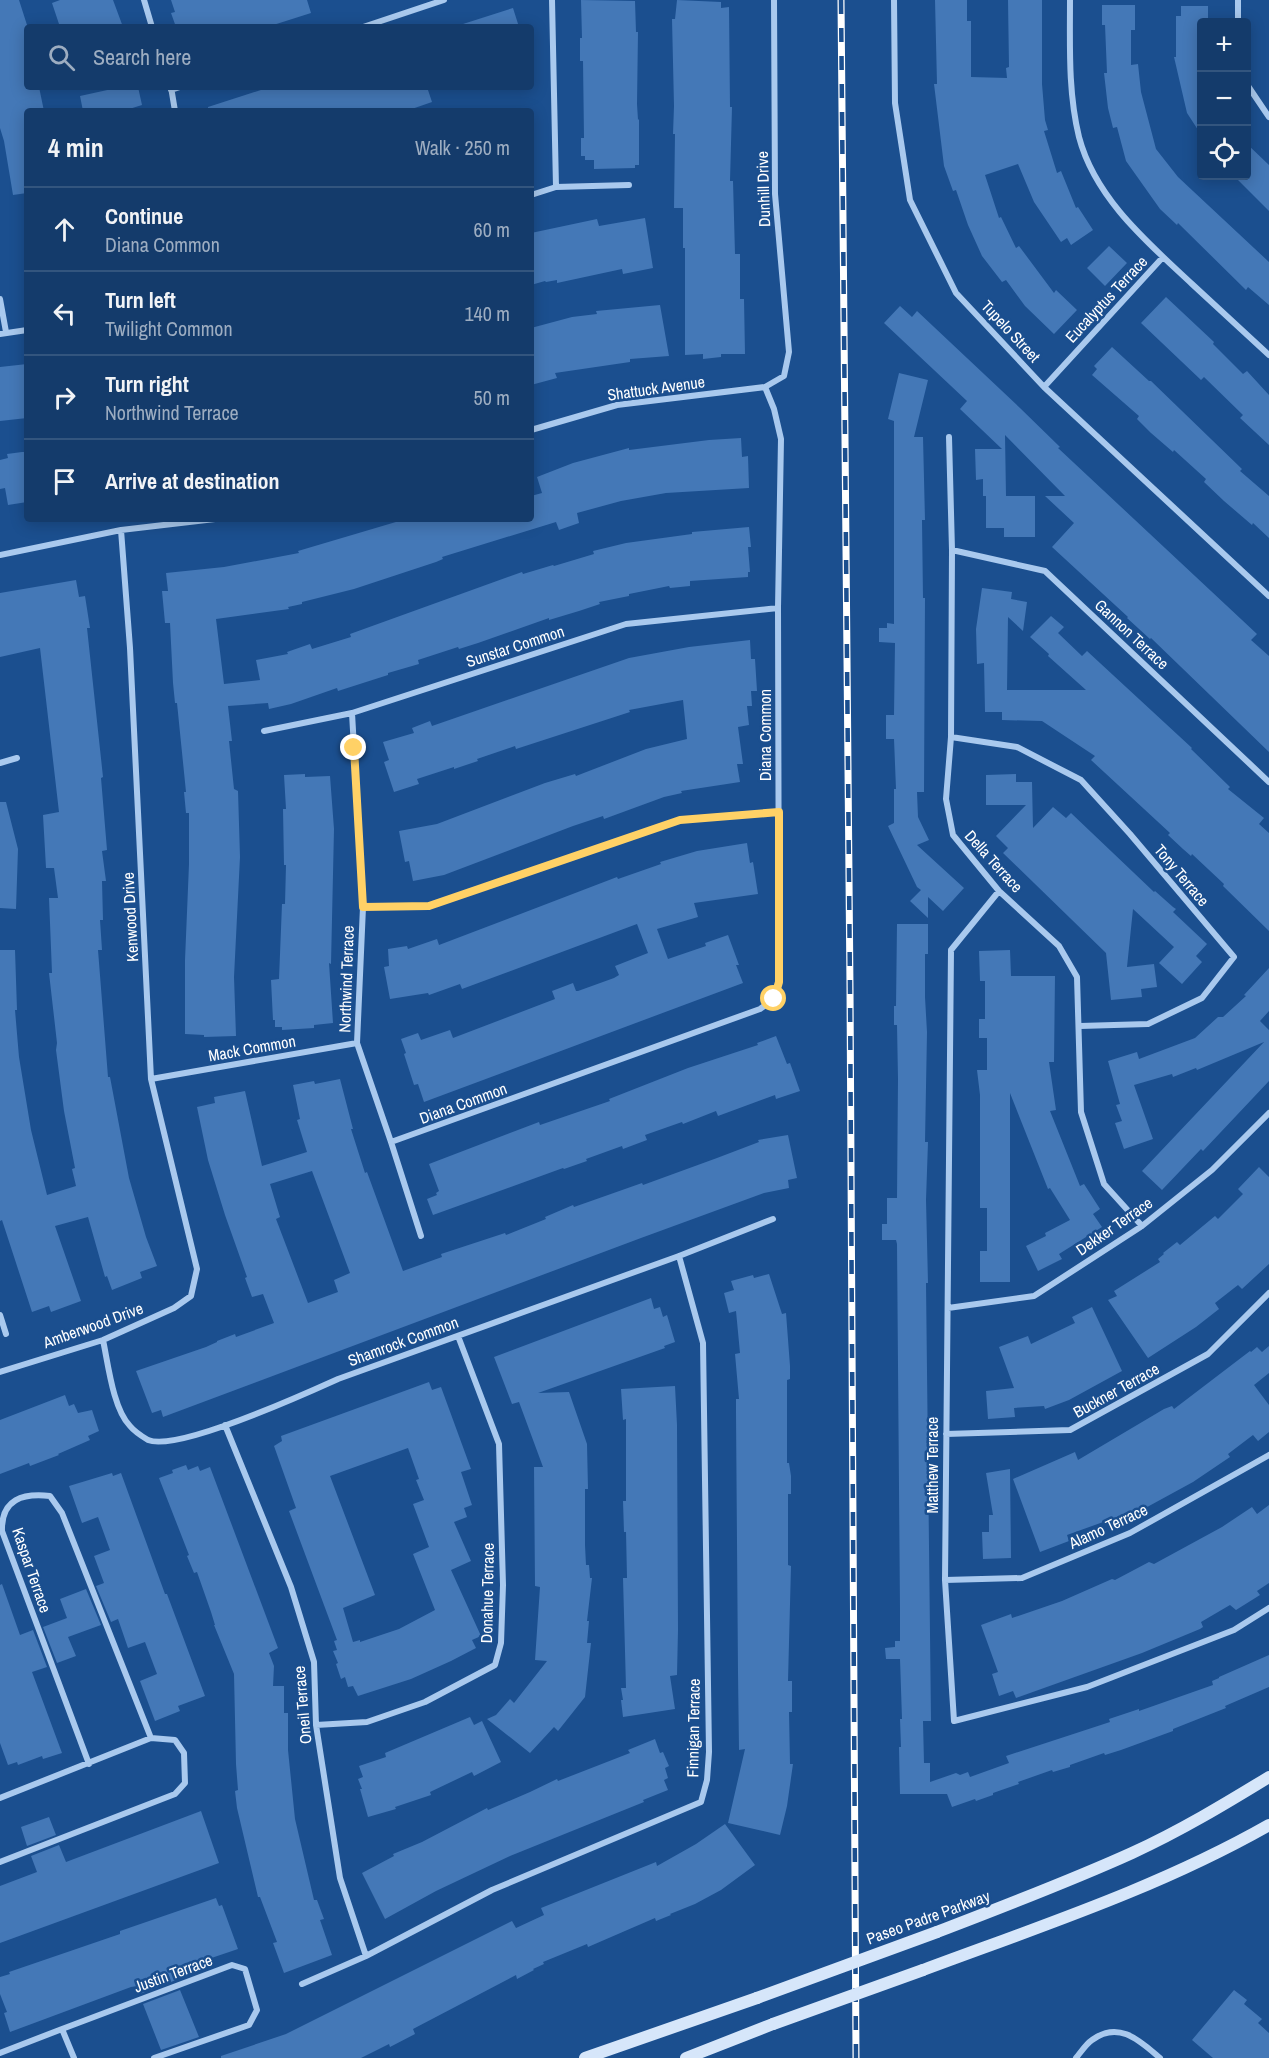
<!DOCTYPE html>
<html lang="en">
<head>
<meta charset="utf-8">
<style>
  :root { --surface:#143b6b; --page:#214673; --text:#f1f3f6; --muted:#9dadc1; --line:#33557e }
  body { margin:0; font-family:"Archivo Narrow",sans-serif; background:var(--page); color:var(--text) }
  .controls { position:absolute; right:18px; top:18px; display:grid; overflow:hidden; border-radius:6px; box-shadow:0 3px 15px #0003 }
  .controls button { width:54px; height:54px; display:grid; place-items:center; padding:0; border:0; border-bottom:2px solid var(--line); background:var(--surface); color:var(--text); font:30px sans-serif }
  .stop { position:absolute; width:18px; height:18px; margin:-14px; border:4px solid #ffd166; border-radius:50%; background:#fff }
  .stop.end { background:#ffd166; border-color:#fff; box-shadow:0 2px 6px #0008 }
  .list { margin:0; padding:0; list-style:none }
  h2 { display:flex; justify-content:space-between; align-items:center; height:78px; margin:0; padding:0 24px; font-size:26px }
  h2 small { font-size:20px; font-weight:400; color:var(--muted) }
  .list li { display:grid; grid-template-columns:39px 1fr auto; gap:18px; align-items:center; box-sizing:border-box; height:84px; padding:0 24px; border-top:2px solid var(--line) }
  .list b { display:block; font-size:22px; white-space:nowrap }
  .list p { margin:0; font-size:20px; white-space:nowrap; color:var(--muted) }
  .list em { font-size:20px; font-style:normal; color:var(--muted) }
  .icon { flex:none; width:33px; height:33px; fill:none; stroke:currentColor; stroke-width:2; stroke-linecap:round; stroke-linejoin:round }
  .map { position:relative; flex:none; width:1269px; height:2058px; overflow:hidden }
  .search { position:absolute; background:var(--surface); box-shadow:0 3px 15px #0003; left:24px; top:24px; width:510px; height:66px; display:flex; align-items:center; gap:15px; box-sizing:border-box; padding:0 21px; border-radius:6px; color:var(--muted); font-size:22px }
  .panel { position:absolute; background:var(--surface); box-shadow:0 3px 15px #0003; left:24px; top:108px; width:510px; height:414px; border-radius:6px }
  .map>svg:first-child { display:block }
  .building { fill:#4478b7; fill-rule:evenodd }
  .lines { fill:none; stroke-linecap:round; stroke-linejoin:round }
  .street { stroke:#a9c9ee; stroke-width:6 }
  .secondary { stroke:#d6e6fa; stroke-width:12 }
  .rail-casing { stroke:#fff; stroke-width:7 }
  .rail { stroke:#1b4f8f; stroke-width:4.5; stroke-dasharray:14; stroke-linecap:butt }
  .secondary-bridge { stroke:#d6e6fa; stroke-width:12 }
  .route { stroke:#ffd166; stroke-width:8 }
  .labels { text-anchor:middle; stroke-width:5; stroke-linejoin:round; paint-order:stroke }
  .street-label { font-size:16px; fill:#fff; stroke:#1b4f8f }
</style>
</head>
<body>
<div class="map">
<svg width="1269" height="2058" viewBox="0 0 1269 2058">
  <rect width="100%" height="100%" fill="#1b4f8f"/>
  <path class="building" d="M0 0H19L27 25V87H39L44 111H27V193L13 195 4 141 0 128Z
    M60 0H113L123 27H60L52 3Z
    M171 0H307L311 13 267 27H176L171 13 175 12Z
    M581 0 635 1 636 32H638L637 104 638 120 639 119V165H635V168L594 169V160H585V156H581V138H584L583 61H580V38H582Z
    M677 0 721 2V8L729 7 730 107H732L730 181H733L735 254H740V299H744L745 354H721V357L703 359V354L685 355V248H683V208H674L675 134H673L674 106 672 19H675Z
    M935 0H967V21H971V77L1007 78 1006 68 1009 67 1008 0H1042V84L1045 120 1048 130 1044 131 1057 173 1061 171 1076 208 1078 207 1093 230 1071 245 1067 238 1061 242 1034 202 1018 164 985 175 999 218 1001 217 1016 248 1019 246 1054 293 1056 290 1077 310 1054 334 1025 306 1006 280 1002 282 982 256 968 225 956 190 953 191 944 166 934 84H937Z
    M1102 5H1135V30H1131V65L1138 64 1141 92 1156 149 1178 177 1269 262V305L1248 287 1246 290 1178 223 1177 225 1160 209 1126 161 1117 127 1113 128 1108 108 1104 73H1107L1105 25H1102Z
    M1181 6H1208V22H1202V136L1187 113 1174 57H1176V16H1181Z
    M513 8 519 27H464L463 24Z
    M121 87H138L142 105 123 111H83L80 96Z
    M270 87H427L432 102 406 111H208V107Z
    M1246 143 1269 165V211L1234 176H1246Z
    M645 218 653 268 623 274 622 269 557 283V280L546 282 545 281 531 285V233L597 219 599 226Z
    M1109 246 1127 263 1105 286 1087 268Z
    M1166 297 1214 342 1213 344 1243 374 1247 371 1269 395V445L1240 418 1243 415 1204 377 1201 380 1141 323Z
    M660 305 669 356 630 359V362L555 373 557 378 531 385V328L572 317 597 314 596 311Z
    M900 306 912 317 917 311 1020 408 1060 447 1058 448 1257 634 1251 640 1269 656V752L1151 638 1150 639 1127 618 1128 617 1052 547 1074 523 1045 496H1065L1005 435 1006 496H1035V537H1004V528H986V496H983V479L976 480 975 449H1002L960 409 967 401 884 323Z
    M1112 347 1149 381H1151L1242 469 1240 471 1269 496V538L1253 523 1252 525 1224 501 1204 482 1206 479 1174 450 1173 452 1151 433 1137 419 1139 416 1092 375 1097 369 1094 366Z
    M27 364V418L0 421V367Z
    M899 373 928 380 914 437H923L925 520H922L923 598H925L924 792H917L918 817 929 840 917 845 964 888 943 911 928 897V918L910 901 921 890 917 887 888 826 894 823V789H896L894 739H886V715H894L895 643 879 642V628H887V623L894 624V421L888 419Z
    M741 438 742 457 748 456 749 488 666 493 621 501 577 513 579 523 559 530 556 522 442 557 443 559 436 562 354 589 302 602V604L288 607 289 609 216 619 224 684 260 680 256 660 288 654 287 652 310 644 312 649 351 637 350 634 522 572 523 574 553 565 554 566 594 554 593 551 626 543 692 534V532L749 527 751 547H748L750 572H748V577L690 581V586L670 588 669 586 629 594V596L599 602 600 604 579 611 549 620V618L478 643 459 649 458 647 418 660 419 664 388 673V675L338 691 337 688 291 704 269 709 268 703 228 706 232 741H229L234 789 238 791 240 857 234 977 236 1036 204 1037V1035L185 1034V960L189 864V813H186L184 792H186L177 703H175L173 683 170 623H165L162 591H168L166 573 224 567 299 553 298 551 406 519H531V496L542 493 537 477 573 463 629 448V450L709 440Z
    M22 452H27V502L8 505 5 488 0 489V460L8 458 7 454Z
    M76 580 79 597 85 596 90 628H87L103 777 101 778 107 850 102 851 106 881H102L103 920H100L102 950H98L108 1077H110L129 1178 146 1237 157 1266 140 1272 142 1278 112 1290 107 1276 105 1277 88 1217 55 1226 81 1301 51 1312 49 1306 32 1312 2 1220 0 1221V950H15L17 1010H15L19 1057 31 1130 47 1195 76 1186 72 1169 75 1168 64 1111 56 1050 57 1043 49 973H52L49 898H58L54 868H46L43 815 59 812 40 648 0 657V593Z
    M982 588 1012 592 1011 599 1027 602 1023 631 1008 617 1007 690H1086L1048 656 1049 654 1030 637 1051 616 1064 627 1058 633 1082 656 1087 651 1192 748 1191 749 1230 787 1228 789 1264 818 1259 824 1269 833V931L1223 886 1224 884 1192 854 1191 856 1183 849 1168 835 1170 833 1091 760 1095 756 1042 721 1002 720V712H985L984 663 977 664 976 629Z
    M750 640 751 659H755L757 691H751L752 706H747L749 725 738 727 743 764H737L740 782 681 791 682 793 664 797 604 819 603 816 573 826 444 875 413 881 409 861 405 862 399 831 437 824 545 783 575 774 576 776 646 749 687 739 683 700 629 710 630 712 516 749 515 746 477 759 478 761 454 769V767L417 779 419 784 394 792 384 762 389 760 383 742 414 733 412 728 430 721 432 726 629 658 689 647Z
    M305 774V777L330 776 334 829 331 964 329 963 333 1023 314 1025V1028L282 1030V1027H275V1020H273L271 980 279 979 282 904H285L286 865H284L283 809H286L284 775Z
    M1016 774V782H1032L1033 828 1053 807 1066 818 1071 813 1154 892 1155 891 1173 907 1176 909 1173 912 1207 944 1196 956 1202 962 1182 984 1159 963 1174 947 1133 909 1127 967 1154 964 1157 987 1141 989 1142 997 1111 1000 1106 953 1003 853 1008 848 996 836 1026 805H986V775Z
    M0 802H6L18 849 16 909 0 908Z
    M747 843 750 863 753 862 758 894 694 903 698 917 657 929 668 959 706 946 705 943 728 935 739 965H736L743 983 424 1102 418 1084 414 1085 404 1054 406 1053 401 1039 418 1033 421 1040 450 1030 453 1038 555 999 552 991 573 983 576 991H578L614 978 619 975 615 966 648 953 637 924 462 989 460 984 429 995 428 993 390 999 384 967 389 966 388 949 407 946 408 949 437 939 439 945 617 877 618 879 661 864 660 862 697 851Z
    M897 924H928V954H925V997L927 1032 925 1142H928L926 1200 928 1283H926L931 1721H923L924 1763H930V1782L956 1773 960 1775 968 1772 970 1777 1009 1763 1006 1756 1110 1722 1109 1719 1139 1709V1711L1213 1685 1212 1681 1219 1678V1677L1269 1655V1687L1225 1706 1226 1708 1173 1729V1731L1121 1750 1105 1755 1104 1753 1070 1765V1767L1053 1772 1052 1770 1018 1782 1019 1784 993 1793V1795L976 1801 975 1799 952 1807 947 1794H900L899 1747H901L900 1719H902L900 1659H886L885 1648 895 1647V1641H900V1609L897 1244 896 1240H882V1224H887V1198H897L898 1079 897 1025H894V1006H896Z
    M1010 950 1011 976H1055L1054 1062H1049L1056 1110 1050 1111 1080 1186 1084 1184 1100 1209 1093 1214 1102 1227 1059 1254 1062 1259 1038 1271 1026 1246 1046 1236 1045 1233 1070 1220 1050 1188 1048 1189 1010 1093V1282H980V1251H987V1208H980V1095L977 1070H987V1038H979V1019H985V981H980L979 951Z
    M1269 968V1011L1260 1021 1269 1030V1081L1203 1151 1201 1149 1162 1190 1142 1171 1264 1042 1197 1070 1196 1068 1173 1077 1172 1074 1134 1085 1153 1139 1124 1149 1115 1123 1122 1121 1116 1105 1120 1104 1108 1061 1137 1052 1139 1059 1195 1038 1218 1017H1223L1246 996 1244 995Z
    M776 1036 787 1064 790 1063 800 1091 776 1099 775 1095 718 1116 716 1111 683 1124 682 1122 645 1135 647 1140 623 1149 622 1146 586 1159 587 1161 564 1169 563 1168 433 1215 427 1199 437 1195 436 1193 439 1191 429 1164 539 1122 540 1125 610 1101 609 1099 688 1068 758 1045 757 1043Z
    M340 1079 353 1129H351L365 1173 367 1172 403 1271 442 1257 441 1254 505 1233 506 1235 546 1219 545 1217 573 1205 574 1207 642 1183 643 1185 717 1158 759 1142 758 1140 788 1135 797 1178 788 1180 789 1188 764 1193 641 1238 163 1417 161 1410 152 1413 136 1371 206 1347 217 1342V1341L235 1334 236 1337 274 1323 263 1294 252 1297 245 1278 247 1277 225 1215 208 1160 197 1107 215 1103 214 1097 245 1091 262 1166 307 1152 297 1120 300 1119 293 1085 314 1081 315 1084ZM312 1171 350 1273 334 1280 338 1292 308 1303 276 1219 280 1217 270 1184Z
    M1259 1167 1269 1177V1264L1242 1289 1238 1285 1215 1303 1219 1309 1196 1327 1148 1358 1108 1300 1117 1296 1114 1291 1160 1262 1158 1259 1164 1254 1163 1253 1177 1242 1180 1245 1215 1216 1218 1219 1243 1194 1238 1189Z
    M769 1274 782 1314 786 1313 790 1366V1379L787 1380V1463H789L791 1476V1494H788V1565L791 1566 788 1681H792V1712H789L790 1764H793L787 1806 780 1835 728 1823 745 1749 739 1750 738 1673 736 1412V1399H739L735 1354 740 1353 736 1311 729 1313 724 1293 734 1290 731 1281 753 1275 754 1278Z
    M651 1298 654 1309 660 1307 663 1317 667 1315 675 1342 664 1346 665 1348 538 1393 569 1392 587 1444 588 1489H585V1545L586 1565H589L590 1578H592L587 1621H589L587 1643H591L585 1697 558 1731 554 1727 530 1753 487 1719 496 1715 510 1699 514 1703 547 1661 535 1660 540 1587 535 1586 534 1467H543L519 1402 512 1404 494 1357Z
    M1092 1307 1122 1371 1069 1400 1045 1409 1044 1406 1014 1408 1015 1417 988 1419 986 1391 1014 1388 999 1347 1028 1336 1031 1344 1075 1323 1072 1317Z
    M1269 1346V1373L1254 1385 1269 1405V1432L1258 1441 1253 1435 1228 1454 1230 1457 1193 1482 1138 1512 1107 1525 1106 1521 1067 1535 1069 1541 1040 1552 1013 1479 1075 1452 1078 1460 1164 1409 1172 1406 1174 1409 1250 1351 1251 1352 1257 1347 1262 1352Z
    M429 1382 432 1390 441 1387 471 1469 461 1472 472 1505 464 1508 467 1517 454 1522 471 1561 451 1570 481 1636 472 1640 476 1648 451 1661 411 1679 358 1696 353 1686 348 1687 345 1677 341 1679 336 1664 338 1663 333 1651 337 1650 334 1641 337 1640 289 1511 296 1508 274 1446 282 1441 281 1436ZM408 1448 419 1479 416 1480 424 1500 413 1504 429 1547 413 1554 435 1610 399 1629 360 1642V1640L353 1642 343 1608 375 1595 330 1476Z
    M675 1386 677 1425 678 1630 677 1675 670 1676 675 1709 623 1717 621 1700H623L621 1688H626L623 1578H627L626 1532H624L623 1501H626V1419L623 1420 621 1389Z
    M65 1395 69 1406 74 1404 78 1413 92 1410 99 1431 88 1436 90 1440 58 1454 59 1455 30 1466 29 1463 0 1474V1420Z
    M186 1465 188 1470 198 1466 200 1471 210 1467 278 1648 269 1653 274 1666 273 1686H284V1713H288V1750L295 1819 314 1900H317L324 1919 320 1920 332 1955 284 1973 273 1943 277 1942 260 1897H258L237 1808 235 1791 238 1790 236 1764 234 1674 214 1625H215L211 1612 197 1572 194 1573 187 1556 189 1555 159 1478 173 1473 172 1470Z
    M1010 1469 1011 1558 983 1559 982 1532H989V1515H993L986 1473Z
    M112 1473 113 1476 121 1473 165 1594H167L205 1696 178 1706 180 1711 155 1721 140 1681 157 1674 145 1642 128 1648 118 1619 111 1622 96 1586 104 1583 94 1556 110 1550 98 1517 82 1523 69 1486Z
    M1269 1505V1583L1257 1591 1260 1595 1236 1610 1230 1605 1201 1622 1203 1627 1200 1629 1142 1653 1016 1698 1013 1691 999 1696 992 1674 998 1672 981 1625 1011 1614 1012 1618 1062 1601 1112 1579 1115 1580 1149 1562 1154 1564 1222 1527 1252 1507 1257 1514Z
    M2 1584 20 1635 33 1630 47 1667 32 1672 62 1753 43 1759 42 1756 18 1765 17 1762 8 1765 0 1743V1585Z
    M86 1589 101 1625 68 1637 76 1656 57 1663 43 1627 67 1618 60 1599Z
    M470 1717 474 1725 482 1721 501 1762 474 1776 472 1772 430 1792 431 1795 395 1807 396 1809 368 1817 360 1789H362L358 1779 363 1777 359 1766 386 1757 385 1753Z
    M655 1739 660 1753 663 1752 669 1766 665 1768 668 1778 664 1780 668 1790 643 1800 644 1802 510 1856 436 1891 385 1919 362 1873 394 1856 393 1854 422 1842 487 1808 488 1810 530 1792 557 1779 558 1781 630 1753 628 1750Z
    M201 1811 219 1863 0 1943V1886L37 1872 31 1856 59 1845 66 1862Z
    M49 1817 56 1835 27 1846 21 1827Z
    M725 1824 755 1865 721 1890 695 1904 670 1914 671 1915 656 1921 655 1918 588 1947 587 1944 543 1962 544 1964 533 1969 534 1970 517 1979 516 1975 413 2029 415 2034 390 2047 389 2044 361 2058H221V2056L286 2034 512 1921 516 1928 544 1915 541 1908 656 1862 657 1866 696 1844Z
    M216 1898 219 1906 222 1905 238 1949 173 1971 176 1980 140 1994 137 1986 131 1987 10 2032 4 2013 7 2012 0 1994V1977L10 1974 9 1972 120 1934V1931Z
    M180 1990 199 2037 161 2050 143 2004Z
    M1234 1990 1247 2000 1244 2004 1262 2019 1258 2023 1269 2033V2058H1213L1192 2040Z"/>
  <g class="lines">
    <path class="street" d="M144 0 152 27
      M552 0 556 187
      M894 0 895 103 910 200 956 293 1044 387 1269 596
      M1070 0C1070 46 1068 92 1079 137 1095 198 1147 242 1192 284 1217 307 1243 331 1269 355
      M1238 0V22
      M363 27 444 0
      M1246 83 1269 117
      M171 87 175 111
      M171 90 180 87
      M531 195 556 187 629 185
      M0 299 6 332
      M0 334 27 330
      M1044 387 1163 257
      M531 430 617 405 765 387 784 376 789 352 775 194 774 0
      M949 437 952 550 951 737 946 799 953 835 999 891 1059 946 1077 977 1081 1112 1104 1184 1142 1226
      M952 550 1045 571 1269 782
      M0 555 121 530 215 519
      M352 713 363 907 357 1043 391 1142 421 1236
      M264 731 352 713 626 624 778 608
      M951 737 1017 747 1081 780 1130 834 1234 957 1202 998 1148 1024 1080 1026
      M0 763 17 758
      M999 891 951 950 945 1580 954 1721 1087 1687 1234 1630 1269 1608
      M363 907 429 906 680 820 779 812
      M151 1079 357 1043
      M391 1142 760 1009 774 999 779 982 778 608 781 439 774 409 765 387
      M948 1308 1034 1296 1142 1226 1212 1170 1269 1113
      M0 1315 6 1334
      M103 1340C108 1363 113 1409 130 1426 134 1431 143 1437 148 1440 177 1452 307 1393 338 1379L679 1256 773 1219
      M0 1372 103 1340 174 1308 191 1296 197 1269 151 1079 130 648 121 530
      M225 1425 291 1587 314 1662 316 1725 340 1878 366 1956
      M946 1434 1070 1430 1208 1354 1269 1293
      M945 1580 1022 1578 1130 1533 1269 1455
      M316 1725 367 1722 425 1702 495 1665 501 1643 503 1585 499 1444 458 1336
      M89 1764 2 1531C1 1499 23 1493 50 1496L62 1513 151 1738
      M0 1798 151 1738 175 1740 184 1753 185 1783 175 1794 0 1862
      M302 1984 366 1956 492 1890 701 1802 707 1780 709 1752 703 1343 679 1256
      M0 2053 62 2029
      M74 2058 62 2029 232 1965 245 1969 257 2010 249 2025 154 2058
      M1076 2058C1081 2052 1086 2044 1092 2040 1119 2020 1140 2041 1160 2058"/>
    <path class="secondary" d="M937 1932C1002 1907 1068 1882 1132 1853 1180 1831 1225 1804 1269 1777
      M923 1970C1041 1926 1160 1887 1269 1825
      M585 2058 757 1998
      M686 2058 773 2024"/>
    <g class="rail-casing">
      <path id="rail" d="M841 0 850 988 856 2058"/>
    </g>
    <use href="#rail" class="rail"/>
    <path class="secondary-bridge" d="M757 1998 937 1932
      M773 2024 923 1970"/>
  </g>
  <g class="lines">
    <path class="route" d="M354 748 363 907 429 906 680 820 779 812V982L774 999"/>
  </g>
  <g class="labels">
    <g class="street-label">
      <text transform="translate(763 189) rotate(-92)" y="6">Dunhill Drive</text>
      <text transform="translate(1106 299) rotate(-47)" y="6">Eucalyptus Terrace</text>
      <text transform="translate(1011 331) rotate(47)" y="6">Tupelo Street</text>
      <text transform="translate(656 388) rotate(-8)" y="6">Shattuck Avenue</text>
      <text transform="translate(1132 634) rotate(43)" y="6">Gannon Terrace</text>
      <text transform="translate(515 646) rotate(-18)" y="6">Sunstar Common</text>
      <text transform="translate(765 735) rotate(-90)" y="6">Diana Common</text>
      <text transform="translate(994 861) rotate(48)" y="6">Della Terrace</text>
      <text transform="translate(1182 875) rotate(50)" y="6">Tony Terrace</text>
      <text transform="translate(130 917) rotate(-93)" y="6">Kenwood Drive</text>
      <text transform="translate(346 979) rotate(-88)" y="6">Northwind Terrace</text>
      <text transform="translate(252 1048) rotate(-10)" y="6">Mack Common</text>
      <text transform="translate(463 1103) rotate(-20)" y="6">Diana Common</text>
      <text transform="translate(1114 1226) rotate(-35)" y="6">Dekker Terrace</text>
      <text transform="translate(93 1325) rotate(-20)" y="6">Amberwood Drive</text>
      <text transform="translate(403 1341) rotate(-20)" y="6">Shamrock Common</text>
      <text transform="translate(1116 1390) rotate(-29)" y="6">Buckner Terrace</text>
      <text transform="translate(932 1465) rotate(-90)" y="6">Matthew Terrace</text>
      <text transform="translate(1108 1526) rotate(-25)" y="6">Alamo Terrace</text>
      <text transform="translate(32 1570) rotate(71)" y="6">Kaspar Terrace</text>
      <text transform="translate(487 1593) rotate(-89)" y="6">Donahue Terrace</text>
      <text transform="translate(302 1705) rotate(-95)" y="6">Oneil Terrace</text>
      <text transform="translate(693 1728) rotate(-89)" y="6">Finnigan Terrace</text>
      <text transform="translate(928 1917) rotate(-20)" y="6">Paseo Padre Parkway</text>
      <text transform="translate(173 1973) rotate(-20)" y="6">Justin Terrace</text>
    </g>
  </g>
</svg>
<div class="controls">
<button>+</button>
<button>−</button>
<button><svg class="icon" aria-label="locate" viewBox="0 0 24 24"><circle cx="12" cy="12" r="6"/><path d="M12 2v4M12 18v4M2 12h4M18 12h4"/></svg></button>
</div>
<div class="stop" style="left:774px;top:999px"></div>
<div class="stop end" style="left:354px;top:748px"></div>
<div class="search"><svg class="icon" aria-label="search" viewBox="0 0 24 24"><circle cx="10" cy="10" r="6"/><path d="M15 15l6 6"/></svg>Search here</div>
<section class="panel">
<h2>4 min<small>Walk · 250 m</small></h2>
<ul class="list">
<li><svg class="icon" aria-label="ahead" viewBox="0 0 24 24"><path d="M12 20V5M6 11l6-6 6 6"/></svg><div><b>Continue</b><p>Diana Common</p></div><em>60 m</em></li>
<li><svg class="icon" aria-label="left" viewBox="0 0 24 24"><path d="M17 20v-9H6M10 6l-5 5 5 5"/></svg><div><b>Turn left</b><p>Twilight Common</p></div><em>140 m</em></li>
<li><svg class="icon" aria-label="right" viewBox="0 0 24 24"><path d="M7 20v-9h11M14 6l5 5-5 5"/></svg><div><b>Turn right</b><p>Northwind Terrace</p></div><em>50 m</em></li>
<li><svg class="icon" aria-label="arrive" viewBox="0 0 24 24"><path d="M6 21V4h12l-3 4 3 4H6"/></svg><div><b>Arrive at destination</b></div></li>
</ul>
</section>
</div>
</body>
</html>
